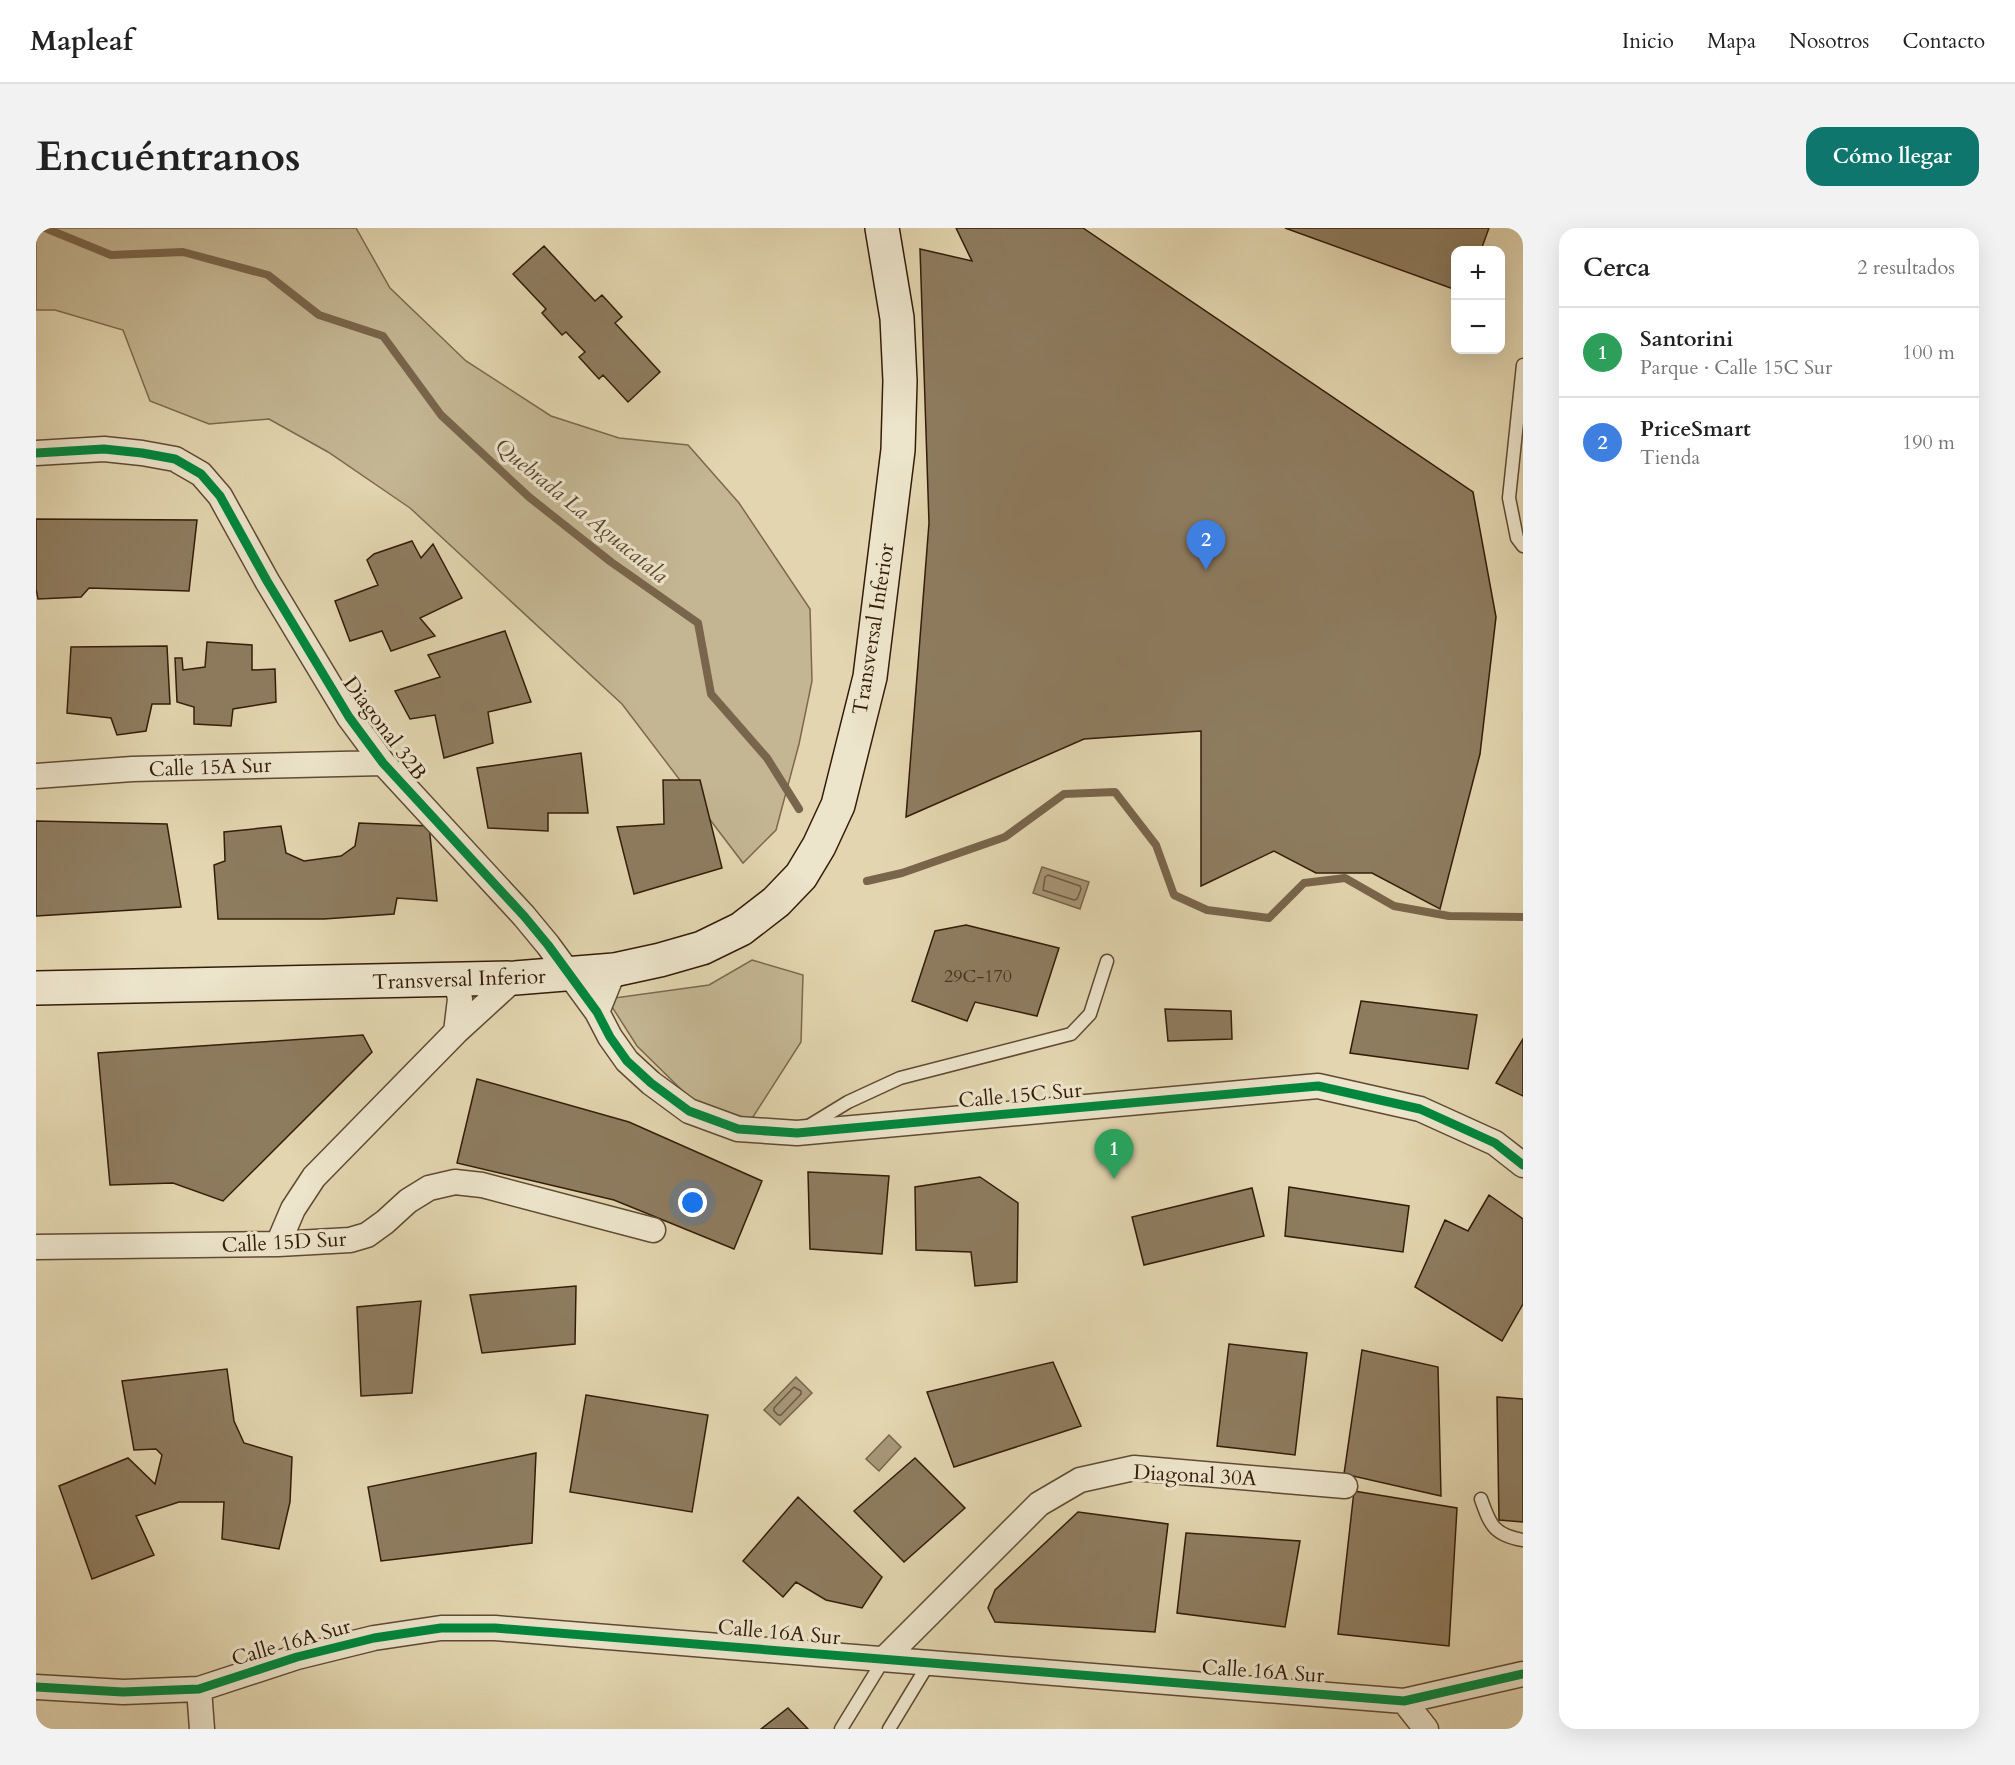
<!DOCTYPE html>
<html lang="es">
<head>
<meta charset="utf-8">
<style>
  :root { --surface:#fff; --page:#f2f2f2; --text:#222; --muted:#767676; --line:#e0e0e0; --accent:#0f766e }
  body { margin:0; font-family:Cardo,serif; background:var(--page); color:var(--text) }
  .controls { position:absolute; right:18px; top:18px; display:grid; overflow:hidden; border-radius:12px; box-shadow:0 6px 24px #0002 }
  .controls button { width:54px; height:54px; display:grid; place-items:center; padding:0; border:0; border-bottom:2px solid var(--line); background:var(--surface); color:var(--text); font:30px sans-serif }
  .you { position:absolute; left:657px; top:975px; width:21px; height:21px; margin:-15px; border:4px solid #fff; border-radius:50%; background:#1a73e8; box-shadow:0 0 0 9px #1a73e833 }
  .badge { display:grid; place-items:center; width:39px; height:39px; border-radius:50%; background:var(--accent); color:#fff; font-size:20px; font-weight:700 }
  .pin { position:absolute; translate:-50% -50px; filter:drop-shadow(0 2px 3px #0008) }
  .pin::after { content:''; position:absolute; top:32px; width:21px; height:18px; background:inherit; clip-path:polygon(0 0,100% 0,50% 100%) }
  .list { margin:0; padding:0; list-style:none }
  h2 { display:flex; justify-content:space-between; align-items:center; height:78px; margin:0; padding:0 24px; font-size:26px }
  h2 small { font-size:20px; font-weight:400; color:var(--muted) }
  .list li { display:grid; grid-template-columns:39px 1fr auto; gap:18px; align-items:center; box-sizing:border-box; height:90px; padding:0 24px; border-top:2px solid var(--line) }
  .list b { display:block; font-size:22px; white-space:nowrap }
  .list p { margin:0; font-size:20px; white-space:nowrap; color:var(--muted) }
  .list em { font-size:20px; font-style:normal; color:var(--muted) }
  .map { position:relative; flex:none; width:1487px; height:1501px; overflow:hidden; border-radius:18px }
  header { display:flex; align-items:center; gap:36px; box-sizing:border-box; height:84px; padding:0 30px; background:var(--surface); border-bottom:2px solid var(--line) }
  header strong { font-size:28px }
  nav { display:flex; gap:33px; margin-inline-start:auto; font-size:21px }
  .intro { display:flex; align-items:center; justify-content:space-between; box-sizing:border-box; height:144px; padding:0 36px }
  h1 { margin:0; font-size:42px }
  .button { padding:15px 27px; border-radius:18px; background:var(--accent); color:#fff; font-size:21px; font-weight:700 }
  main { display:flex; gap:36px; padding:0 36px }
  aside { flex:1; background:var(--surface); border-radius:18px; box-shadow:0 6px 24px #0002 }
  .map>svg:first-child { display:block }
  .green { fill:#c4b693; stroke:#7c694e; stroke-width:1.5 }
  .water { fill:#a79677; stroke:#79654b; stroke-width:1.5 }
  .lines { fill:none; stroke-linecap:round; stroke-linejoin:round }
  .shore { stroke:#6e5940; stroke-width:1.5 }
  .stream { stroke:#79654b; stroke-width:8 }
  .building { fill:#8e7c5f; stroke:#341c09; stroke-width:1.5 }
  .service-casing { stroke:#604a32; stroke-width:15 }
  .minor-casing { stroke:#604a32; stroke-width:27 }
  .secondary-casing { stroke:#341c09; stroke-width:36 }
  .service { stroke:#ece4cb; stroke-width:12 }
  .minor { stroke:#ece4cb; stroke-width:24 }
  .secondary { stroke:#ece4cb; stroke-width:33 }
  .cycleway-casing { stroke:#ece4cb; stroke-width:13 }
  .cycleway { stroke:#00873e; stroke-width:9 }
  .labels { text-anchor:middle; stroke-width:6; stroke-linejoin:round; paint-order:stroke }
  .number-label { font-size:18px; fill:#4a341e }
  .street-label { font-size:21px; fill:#341c09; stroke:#ece4cb }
  .water-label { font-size:22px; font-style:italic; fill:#5c4730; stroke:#ece4cb }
</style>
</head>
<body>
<header>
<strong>Mapleaf</strong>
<nav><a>Inicio</a><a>Mapa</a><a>Nosotros</a><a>Contacto</a></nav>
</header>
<div class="intro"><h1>Encuéntranos</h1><a class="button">Cómo llegar</a></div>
<main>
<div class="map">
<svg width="1487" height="1501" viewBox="0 0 1487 1501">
  <rect width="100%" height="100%" fill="#e2d5af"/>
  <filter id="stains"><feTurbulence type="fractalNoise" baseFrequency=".00333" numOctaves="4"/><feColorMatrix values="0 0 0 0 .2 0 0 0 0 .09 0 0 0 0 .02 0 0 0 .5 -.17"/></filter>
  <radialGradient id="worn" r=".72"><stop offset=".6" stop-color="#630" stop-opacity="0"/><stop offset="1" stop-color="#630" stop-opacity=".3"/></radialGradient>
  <path class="green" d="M0 0H320L354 60 430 133 515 188 583 210 652 217 703 275 774 381 776 453 763 516 740 602 707 635 586 476 374 280 292 224 233 191 173 196 114 173 87 102 19 82H0Z
    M716 732 767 747 765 814 715 892 655 871 601 818 571 771 673 757Z"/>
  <path class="water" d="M1006 639 1053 654 1044 681 997 665Z
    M760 1149 776 1165 744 1197 728 1182Z
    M853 1207 865 1219 843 1243 830 1231Z"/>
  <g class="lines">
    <path class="shore" d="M1012 647 1044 658 1045 661 1041 671 1038 672 1007 662 1009 649Z
      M758 1159 765 1163V1166L745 1187H742L738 1183V1180Z"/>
    <path class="stream" d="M9 0 75 27 147 24 232 47 283 87 347 108 405 187 493 269 575 334 662 395 675 466 731 530 763 581
      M831 653 866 645 969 609 1028 566 1079 564 1120 617 1138 667 1171 682 1233 690 1268 655 1309 650 1358 678 1413 688 1487 689"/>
  </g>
  <path class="building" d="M920 0H1047L1437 264 1460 389 1444 526 1404 681 1336 645H1280L1238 623 1165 658V503L1048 511 870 589 893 295 884 21 936 33Z
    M1249 0H1453L1445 22H1420V62Z
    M508 18 559 73 566 67 586 89 579 95 624 144 592 174 567 147 563 151 543 129 549 124 530 104 526 107 506 85 510 81 477 46Z
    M0 291 161 292 153 363 53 360 45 369 2 371 0 361Z
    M376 313 385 330 397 316 426 370 384 390 399 408 355 423 346 403 314 413 299 373 342 357 331 332 338 326Z
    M469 403 495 474 452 484 457 515 408 530 399 487 374 491 359 463 404 449 392 427Z
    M171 414 216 417V442L239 441 240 474 197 481 195 498 158 496V479L141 474 139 430H146L147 442 169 439Z
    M131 418 134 476H116L110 503 81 507 75 490 31 485 35 419Z
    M545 525 552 585H512V603L452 600 441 540Z
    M627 552H664L686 640 598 666 581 599 628 596Z
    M0 593 131 596 145 679 0 688Z
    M323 595 393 598 401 673 361 670 358 686 288 691H182L178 637 189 633 188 604 245 598 250 625 268 633 305 628 319 618Z
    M930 697 1023 720 1001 788 939 774 931 793 876 773 899 703Z
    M1325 773 1441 787 1432 841 1314 825Z
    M1129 781 1195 783 1196 811 1132 813Z
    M327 807 336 824 187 973 137 955 74 957 62 825Z
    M1487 811V868L1460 855Z
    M441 851 593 894 726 953 698 1021 578 972 421 935Z
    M772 944 853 948 846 1026 774 1021Z
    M944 949 982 975 981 1054 939 1058 935 1024 880 1022 879 959Z
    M1253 959 1373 978 1367 1024 1249 1008Z
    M1216 960 1228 1008 1108 1037 1096 989Z
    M1453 967 1487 991V1076L1466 1113 1379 1059 1409 992 1432 1003Z
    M540 1058 539 1116 446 1125 434 1067Z
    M385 1073 376 1165 325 1168 321 1079Z
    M1193 1116 1271 1125 1259 1227 1181 1218Z
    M1326 1122 1402 1139 1405 1268 1308 1246Z
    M1017 1134 1045 1198 918 1239 891 1164Z
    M191 1141 198 1193 208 1215 256 1229 254 1274 243 1321 186 1311 188 1274H143L100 1288 118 1327 56 1351 23 1258 92 1230 119 1256 126 1227 120 1221 98 1222 86 1153Z
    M550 1167 672 1187 656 1284 534 1264Z
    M1461 1169 1487 1171V1294L1463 1292Z
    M500 1225 496 1315 345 1333 332 1259Z
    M879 1230 929 1280 868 1334 818 1283Z
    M1318 1263 1421 1280 1413 1418 1302 1406Z
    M762 1269 846 1349 826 1380 790 1372 760 1354 747 1369 707 1333Z
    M1042 1284 1132 1296 1119 1404 959 1394 952 1380 959 1362Z
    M1150 1305 1264 1313 1249 1399 1141 1385Z
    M752 1480 772 1501H725Z"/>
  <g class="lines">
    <g class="service-casing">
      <path id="service" d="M1487 137 1473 270 1481 310 1487 318
        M771 899 812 874 864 850 1035 806 1054 786 1071 733
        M1445 1271C1454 1297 1458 1307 1487 1312
        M805 1501 848 1431
        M853 1501 893 1435"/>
    </g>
    <g class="minor-casing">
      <path id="minor" d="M0 225 68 221 106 225 139 231 165 246 184 268 231 353 313 489 347 535 488 688 512 717 561 784 574 809 591 833 615 855 653 883 702 901 761 905 1282 858 1384 881 1459 915 1487 937
        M0 548 96 541 347 535
        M420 752 424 771 420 804
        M561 784 578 742
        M242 1016 257 981 278 949 420 804 479 750
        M0 1019 242 1016 314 1012 331 1007 349 994 372 973 393 960 419 954 446 957 617 1002
        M848 1431 1003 1276 1044 1252 1098 1240 1309 1258
        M0 1459 87 1464 163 1461 261 1429 338 1410 405 1400H459L1368 1473 1487 1446
        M163 1461 166 1501
        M1368 1473 1390 1501"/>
    </g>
    <g class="secondary-casing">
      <path id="secondary" d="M0 760 479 750 578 742 624 732 666 720 705 701 740 674 765 648 783 618 802 577 834 449 862 222 864 153 861 90 846 0"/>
    </g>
    <use href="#service" class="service"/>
    <use href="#minor" class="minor"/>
    <use href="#secondary" class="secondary"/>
    <g class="cycleway-casing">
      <path id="cycleway" d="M0 225 68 221 106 225 139 231 165 246 184 268 231 353 313 489 347 535 488 688 512 717 561 784 574 809 591 833 615 855 653 883 702 901 761 905 1282 858 1384 881 1459 915 1487 937
        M0 1459 87 1464 163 1461 261 1429 338 1410 405 1400H459L1368 1473 1487 1446"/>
    </g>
    <use href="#cycleway" class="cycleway"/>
  </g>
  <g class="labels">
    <g class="number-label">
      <text x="942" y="754">29C-170</text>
    </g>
    <g class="street-label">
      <text transform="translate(837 401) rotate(-81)" y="7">Transversal Inferior</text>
      <text transform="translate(349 500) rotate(53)" y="7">Diagonal 32B</text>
      <text transform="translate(174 539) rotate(-2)" y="7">Calle 15A Sur</text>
      <text transform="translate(423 751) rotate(-2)" y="7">Transversal Inferior</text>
      <text transform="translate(984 867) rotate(-5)" y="7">Calle 15C Sur</text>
      <text transform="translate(248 1014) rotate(-3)" y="7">Calle 15D Sur</text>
      <text transform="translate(1159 1247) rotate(3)" y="7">Diagonal 30A</text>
      <text transform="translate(743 1404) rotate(5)" y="7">Calle 16A Sur</text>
      <text transform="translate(255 1414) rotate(-16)" y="7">Calle 16A Sur</text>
      <text transform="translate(1227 1443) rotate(4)" y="7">Calle 16A Sur</text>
    </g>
    <g class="water-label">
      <text transform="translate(546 282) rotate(39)" y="8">Quebrada La Aguacatala</text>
    </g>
  </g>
  <rect width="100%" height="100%" filter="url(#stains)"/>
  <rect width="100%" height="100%" fill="url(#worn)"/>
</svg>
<div class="controls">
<button>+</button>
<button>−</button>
</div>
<div class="you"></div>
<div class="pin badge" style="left:1078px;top:951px;background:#2e9e5b">1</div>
<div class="pin badge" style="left:1170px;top:342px;background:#3f7fe0">2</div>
</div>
<aside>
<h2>Cerca<small>2 resultados</small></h2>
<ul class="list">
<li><span class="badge" style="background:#2e9e5b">1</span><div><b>Santorini</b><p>Parque · Calle 15C Sur</p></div><em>100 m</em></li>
<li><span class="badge" style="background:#3f7fe0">2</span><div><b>PriceSmart</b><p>Tienda</p></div><em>190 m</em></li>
</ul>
</aside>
</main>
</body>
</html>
